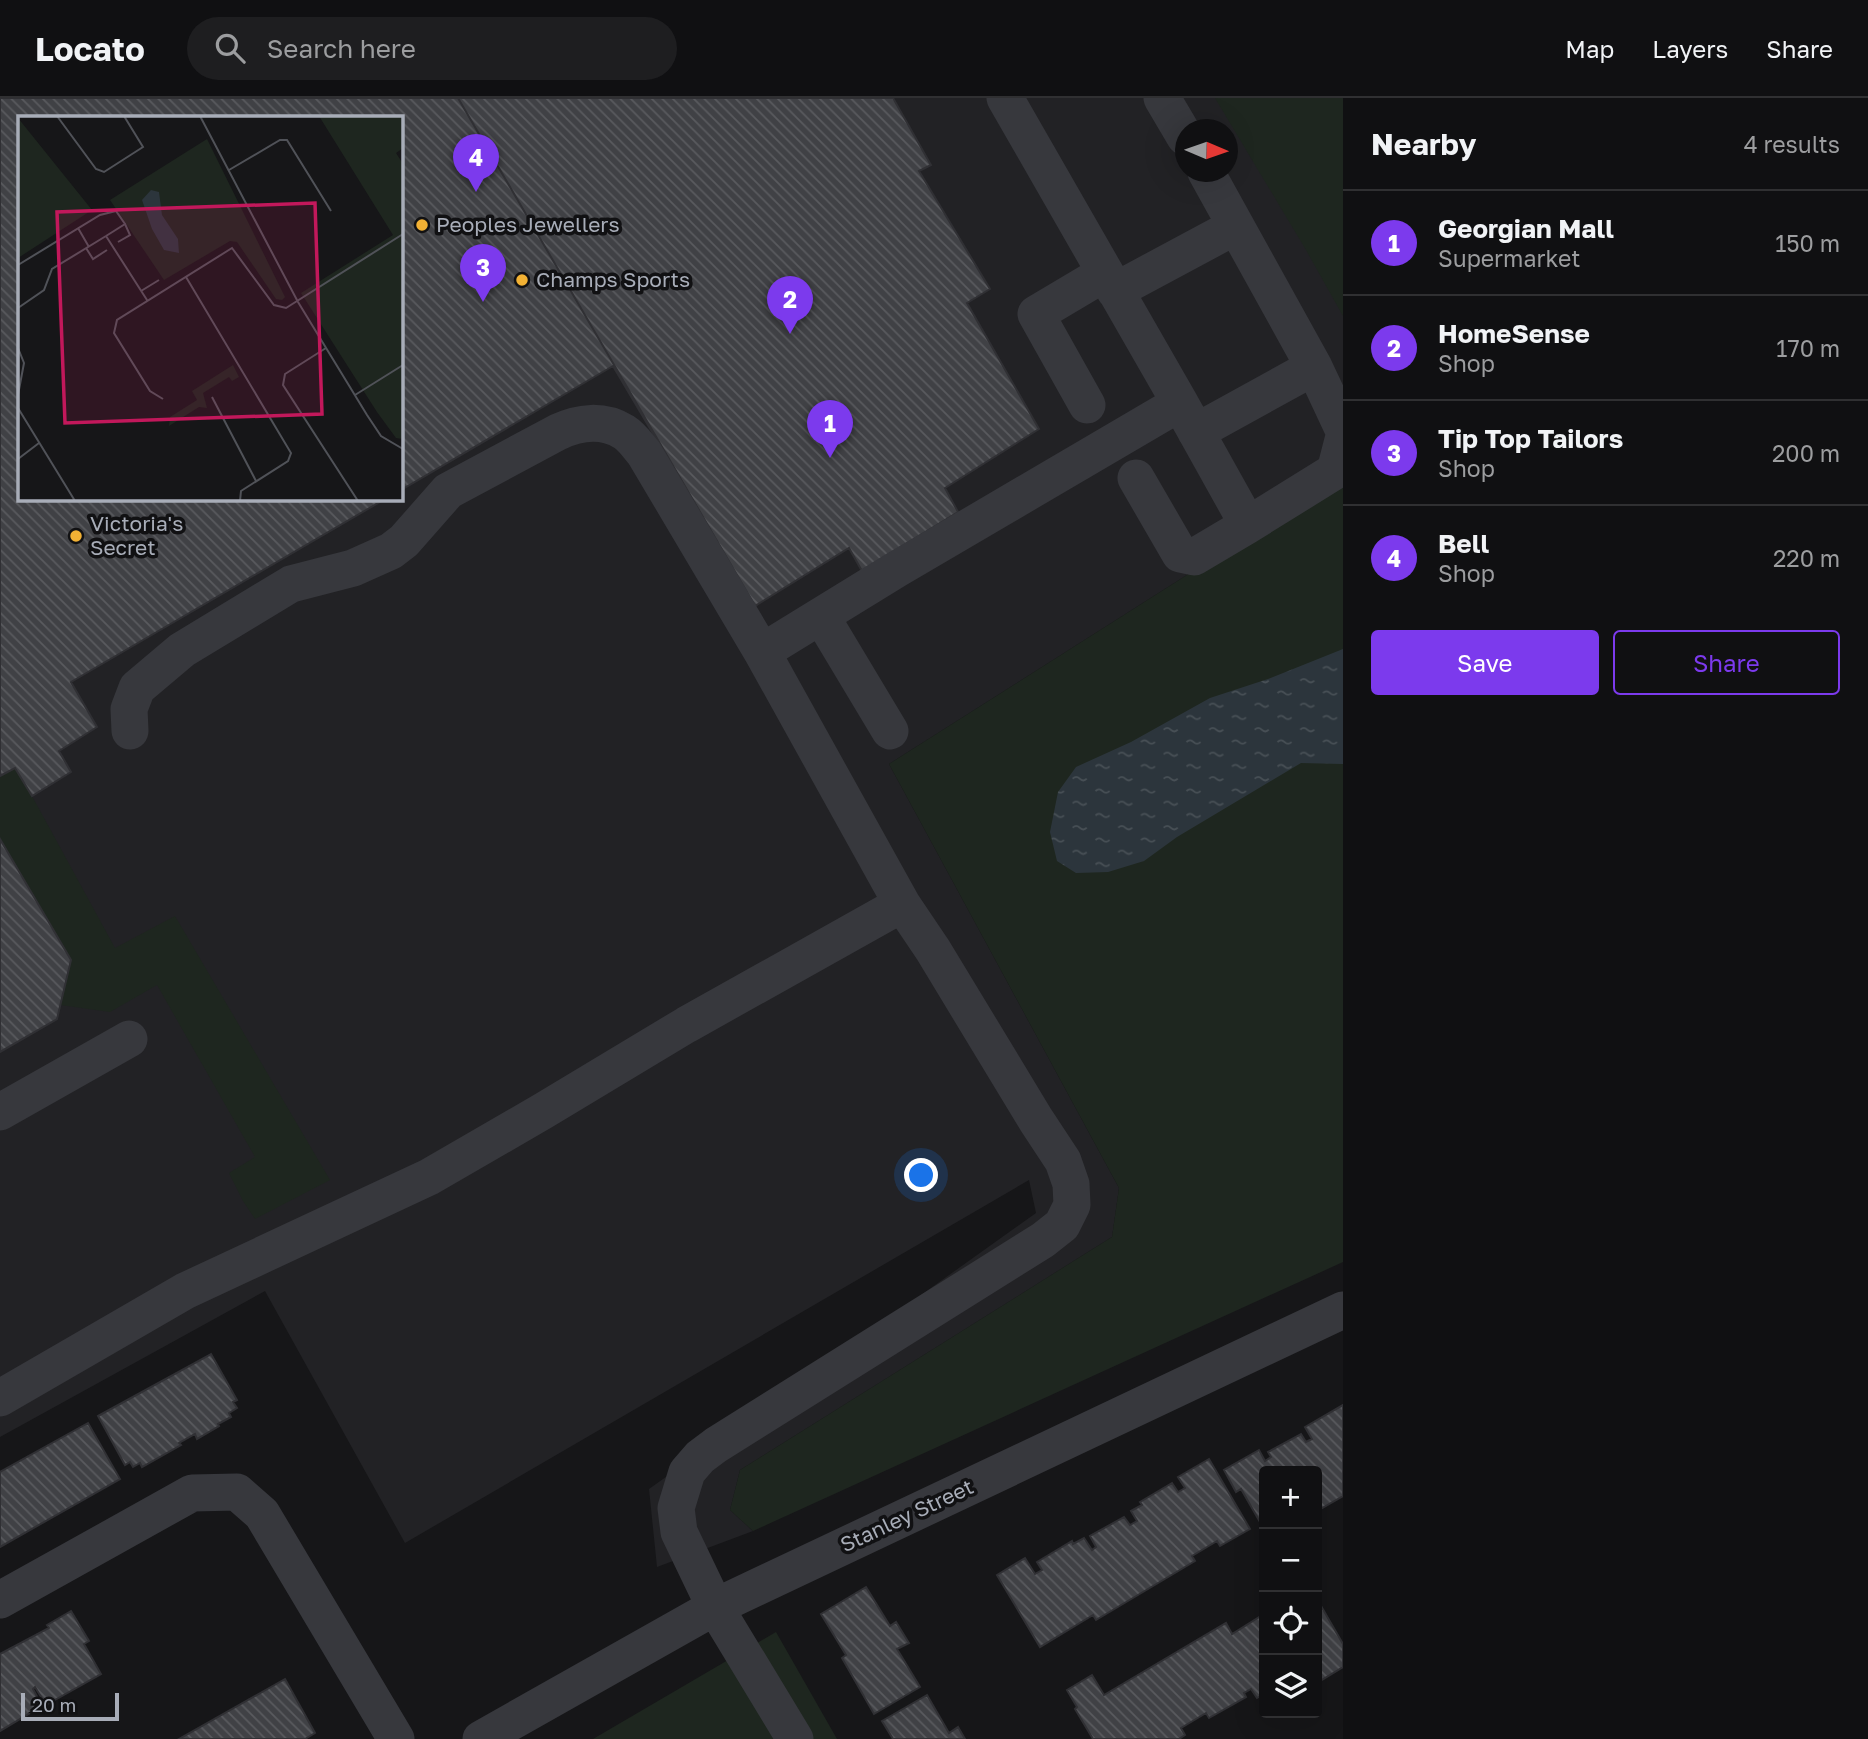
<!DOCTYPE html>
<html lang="en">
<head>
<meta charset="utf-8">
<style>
  :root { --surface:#101012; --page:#1e1e20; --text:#f1f3f6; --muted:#9c9d9f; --line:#303032; --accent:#7c3aed }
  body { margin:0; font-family:"Golos Text",sans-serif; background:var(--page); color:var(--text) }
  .controls { position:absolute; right:21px; bottom:21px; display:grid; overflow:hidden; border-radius:7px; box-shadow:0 7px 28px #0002 }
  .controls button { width:63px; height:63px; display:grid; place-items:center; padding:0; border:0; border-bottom:2px solid var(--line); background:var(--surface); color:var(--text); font:35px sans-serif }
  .compass { position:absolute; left:1175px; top:21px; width:63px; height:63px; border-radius:50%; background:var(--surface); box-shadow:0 7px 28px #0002; rotate:92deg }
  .scale { position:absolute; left:21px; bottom:18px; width:98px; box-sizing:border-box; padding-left:7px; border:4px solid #a8adb8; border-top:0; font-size:19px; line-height:24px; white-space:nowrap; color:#a8adb8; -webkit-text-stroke:5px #111113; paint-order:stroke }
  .you { position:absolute; left:922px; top:1078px; width:24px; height:24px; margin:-18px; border:5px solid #fff; border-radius:50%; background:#1a73e8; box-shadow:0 0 0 10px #1a73e833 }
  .badge { display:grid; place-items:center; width:46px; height:46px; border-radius:50%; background:var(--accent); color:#fff; font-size:23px; font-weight:700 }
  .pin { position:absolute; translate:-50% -58px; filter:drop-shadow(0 2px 4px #0008) }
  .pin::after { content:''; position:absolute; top:37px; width:24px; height:21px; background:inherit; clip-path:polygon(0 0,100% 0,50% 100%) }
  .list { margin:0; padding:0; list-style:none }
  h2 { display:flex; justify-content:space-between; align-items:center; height:91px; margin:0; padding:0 28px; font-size:30px }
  h2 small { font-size:23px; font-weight:400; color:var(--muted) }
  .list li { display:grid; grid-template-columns:46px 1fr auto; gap:21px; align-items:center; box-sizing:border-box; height:105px; padding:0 28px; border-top:2px solid var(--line) }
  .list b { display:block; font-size:26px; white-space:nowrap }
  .list p { margin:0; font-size:23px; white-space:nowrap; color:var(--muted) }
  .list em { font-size:23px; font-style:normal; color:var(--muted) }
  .actions { display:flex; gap:14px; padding:21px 28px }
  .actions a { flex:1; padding:16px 0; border:2px solid var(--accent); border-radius:7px; text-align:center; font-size:24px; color:var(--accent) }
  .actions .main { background:var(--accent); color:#fff }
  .icon { flex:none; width:38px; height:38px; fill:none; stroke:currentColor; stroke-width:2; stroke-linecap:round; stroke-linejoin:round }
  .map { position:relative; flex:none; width:1343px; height:1641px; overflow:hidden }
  header { display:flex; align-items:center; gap:42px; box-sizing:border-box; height:98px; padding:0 35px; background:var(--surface); border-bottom:2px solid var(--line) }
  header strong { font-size:33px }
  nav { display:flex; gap:38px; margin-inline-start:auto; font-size:24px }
  .search { width:490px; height:63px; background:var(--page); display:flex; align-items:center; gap:18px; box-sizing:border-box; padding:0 24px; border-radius:38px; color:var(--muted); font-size:26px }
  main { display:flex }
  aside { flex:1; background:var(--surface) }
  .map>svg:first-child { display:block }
  .built { fill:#222225; fill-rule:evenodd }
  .green { fill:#1e261f }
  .water { fill:url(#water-ripples) }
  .building { fill:url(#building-back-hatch); stroke:#303034; stroke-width:2 }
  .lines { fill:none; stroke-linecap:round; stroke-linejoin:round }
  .minor { stroke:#37383d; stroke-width:37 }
  .poi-dot { fill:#f2b134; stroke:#111113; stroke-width:2.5 }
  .labels { text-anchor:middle; stroke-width:7; stroke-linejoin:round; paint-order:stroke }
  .poi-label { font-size:21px; fill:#a8adb8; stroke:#111113; text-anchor:start }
  .street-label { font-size:21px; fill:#a8adb8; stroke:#111113 }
  .inset-road { fill:none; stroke:#505258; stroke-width:2 }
  .view { fill:#c2185b; fill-opacity:0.15; stroke:#c2185b; stroke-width:3.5 }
  .inset-edge { fill:none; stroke:#a8adb8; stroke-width:3.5 }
</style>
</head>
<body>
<header>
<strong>Locato</strong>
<div class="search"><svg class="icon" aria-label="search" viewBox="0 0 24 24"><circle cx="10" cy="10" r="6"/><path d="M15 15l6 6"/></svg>Search here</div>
<nav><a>Map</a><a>Layers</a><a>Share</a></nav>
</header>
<main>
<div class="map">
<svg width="1343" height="1641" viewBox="0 0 1343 1641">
  <defs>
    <pattern id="water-ripples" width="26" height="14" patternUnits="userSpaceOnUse" patternTransform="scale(1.75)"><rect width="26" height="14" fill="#2c353c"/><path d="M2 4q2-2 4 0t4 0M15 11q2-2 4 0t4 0" fill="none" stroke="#485056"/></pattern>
    <pattern id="building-back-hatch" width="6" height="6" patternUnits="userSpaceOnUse" patternTransform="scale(1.75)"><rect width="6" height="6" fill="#404145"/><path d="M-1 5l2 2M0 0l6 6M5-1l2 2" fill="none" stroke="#595a5e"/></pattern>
  </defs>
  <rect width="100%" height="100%" fill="#161618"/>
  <path class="built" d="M0 0H1229L1343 217V378L889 666 1119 1090 1112 1139 740 1372 730 1412 753 1433 657 1469 649 1391 1036 1115 1029 1082 405 1445 265 1193 0 1339ZM19 19H401V401H19ZM1185 32H1227V74H1185Z"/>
  <path class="green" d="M1215 0H1343V218L1306 152Z
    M1343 378V1164L753 1433 730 1412 740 1372 1112 1139 1119 1090 889 666Z
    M15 670 32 698 115 850 175 818 330 1082 255 1121 243 1103 229 1075 255 1059 157 887 110 914 60 907 71 862 0 741V678Z
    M776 1534 837 1641H593Z"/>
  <path class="water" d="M1343 551V666L1301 665 1177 739 1144 763 1108 774 1076 775 1057 763 1050 734 1058 694 1076 669 1131 644 1210 600 1268 581Z"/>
  <path class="building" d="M0 0H893L931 67 919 73 990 191 967 205 1039 331 945 390 958 414 862 473 849 450 755 508 613 268 401 392V19H19V401H385L71 584 97 629 59 653 71 674 32 698 15 670 0 678Z
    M458 0H893L931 67 919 73 990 191 967 205 1039 331 945 390 958 414 862 473 849 450 755 508Z
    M0 741 71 862 57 921 0 954Z
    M211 1256 237 1302 233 1304 237 1310 229 1315 231 1319 218 1326 219 1328 197 1341 195 1336 179 1345 181 1347 142 1369 140 1365 133 1369 130 1364 125 1367 98 1318Z
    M1343 1307V1398L1317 1413V1373H1264V1431L1241 1391 1236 1394 1224 1372 1259 1352 1265 1363 1271 1359 1268 1354 1301 1336 1306 1344 1312 1341 1305 1329Z
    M88 1325 120 1381 0 1449V1374Z
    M1209 1361 1250 1431 1220 1448 1217 1443 1192 1458 1195 1463 1096 1522 1093 1517 1040 1549 997 1477 1025 1460 1035 1476 1042 1472 1037 1464 1072 1443 1073 1446 1084 1440 1092 1452 1096 1449 1090 1438 1124 1419 1130 1427 1137 1423 1131 1413 1142 1407 1140 1404 1172 1385 1178 1394 1185 1390 1178 1379Z
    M866 1489 890 1528 896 1524 909 1545 897 1551 920 1589 874 1616 842 1560 846 1557 821 1516Z
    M1317 1501 1343 1546V1569L1320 1583 1317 1578Z
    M71 1513 89 1543 84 1546 101 1576 46 1607 35 1589 33 1591 42 1608 0 1633V1556L49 1530 47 1527Z
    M1264 1516V1596L1257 1600 1251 1591 1244 1595 1246 1599 1209 1620 1206 1615 1181 1630 1185 1637 1179 1641H1093L1075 1611 1077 1609 1067 1592 1092 1577 1104 1597 1226 1525 1232 1536Z
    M285 1581 315 1635 305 1641H179Z
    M927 1597 949 1635 958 1629 965 1641H893L882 1623Z"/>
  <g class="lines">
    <path class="minor" d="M1162 0 1185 39
      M1206 74 1314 269 1343 331
      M1115 193 1236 128
      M1180 305 1248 427 1335 373 1343 342
      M1087 307 1036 216 1105 175
      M1196 334 1314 269
      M1136 380 1180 456 1194 459 1248 427
      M821 518 890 633
      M762 554 897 471 1180 305 1005 0
      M130 633 129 611 137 590 182 552 291 486 353 470 391 453 404 443 448 393 558 334C579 324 603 321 624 334 632 339 638 348 644 355L762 554 902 806 933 852 1036 1022 1063 1063 1071 1086 1072 1107 1062 1127 1043 1142 716 1347 700 1359 687 1374 676 1410 679 1434 715 1509 795 1641
      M0 1014 129 941
      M0 1300 185 1193 429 1079 543 1013 686 927 902 806
      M0 1502 192 1395 237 1394 262 1416 396 1641
      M481 1641 715 1509 1343 1212"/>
  </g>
  <g class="poi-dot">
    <circle cx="422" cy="127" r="7"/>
    <circle cx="522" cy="182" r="7"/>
    <circle cx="76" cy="438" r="7"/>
  </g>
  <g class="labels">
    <g class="poi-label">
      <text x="436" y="134">Peoples Jewellers</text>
      <text x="536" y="189">Champs Sports</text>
      <text x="90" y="433">Victoria's<tspan x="90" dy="24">Secret</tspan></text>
    </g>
    <g class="street-label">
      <text transform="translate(907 1418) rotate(-25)" y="7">Stanley Street</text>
    </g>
  </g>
  <g transform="translate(18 18)">
    <rect width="385" height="385" fill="#161618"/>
    <path d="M301 0H385V32L378 37 385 48V323L378 322 359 296 283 177 375 119ZM0 2 74 94 0 142ZM189 23 267 181 264 184 258 183 219 126 212 125 146 164 92 84ZM215 249 221 261 214 265 211 261 185 277 189 292 181 291 151 310 152 301 179 284 174 275Z" fill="#1e261f"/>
    <path d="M133 74 141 76 144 99 160 123 161 137 146 134 134 113 124 84Z" fill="#2c353c"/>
    <path class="inset-road" d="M39 0 78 53 86 56 125 31 106 0M182 0 280 186 349 299 363 320 385 333M211 54 262 24H269L313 95M60 112 71 131M100 126 112 119 107 108M68 132 75 143 89 134M0 149 82 99 98 95 107 108 88 120M168 161 273 337 270 345 223 375 222 385M123 175 141 164M0 192 26 174 34 153 88 120 129 184M0 232 6 247 0 279M308 232 267 258 265 269 340 385M337 279 385 249M194 281 238 365M145 283 132 275 96 217 99 204 214 132 256 189 268 192 385 118M0 292 57 385M0 343 21 327"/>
    <path class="view" d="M297 87 304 298 47 307 39 96Z"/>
    <rect width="385" height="385" class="inset-edge"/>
  </g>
</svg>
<div class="controls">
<button>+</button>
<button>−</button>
<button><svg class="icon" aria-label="locate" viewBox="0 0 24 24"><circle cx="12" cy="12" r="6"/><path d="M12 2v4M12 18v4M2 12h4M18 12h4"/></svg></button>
<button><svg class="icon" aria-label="layers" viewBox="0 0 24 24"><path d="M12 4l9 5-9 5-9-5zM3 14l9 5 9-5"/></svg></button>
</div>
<svg class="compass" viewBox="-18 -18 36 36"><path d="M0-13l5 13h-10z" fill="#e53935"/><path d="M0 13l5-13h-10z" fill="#9c9d9f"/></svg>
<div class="scale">20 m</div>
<div class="you"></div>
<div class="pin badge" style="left:830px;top:360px">1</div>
<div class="pin badge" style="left:790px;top:236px">2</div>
<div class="pin badge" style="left:483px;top:204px">3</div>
<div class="pin badge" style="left:476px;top:94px">4</div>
</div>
<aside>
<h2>Nearby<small>4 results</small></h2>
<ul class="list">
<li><span class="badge">1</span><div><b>Georgian Mall</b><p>Supermarket</p></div><em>150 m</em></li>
<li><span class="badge">2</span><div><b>HomeSense</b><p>Shop</p></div><em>170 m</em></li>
<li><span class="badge">3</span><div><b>Tip Top Tailors</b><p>Shop</p></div><em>200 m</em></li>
<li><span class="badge">4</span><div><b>Bell</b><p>Shop</p></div><em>220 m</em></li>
</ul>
<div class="actions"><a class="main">Save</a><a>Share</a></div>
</aside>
</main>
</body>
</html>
